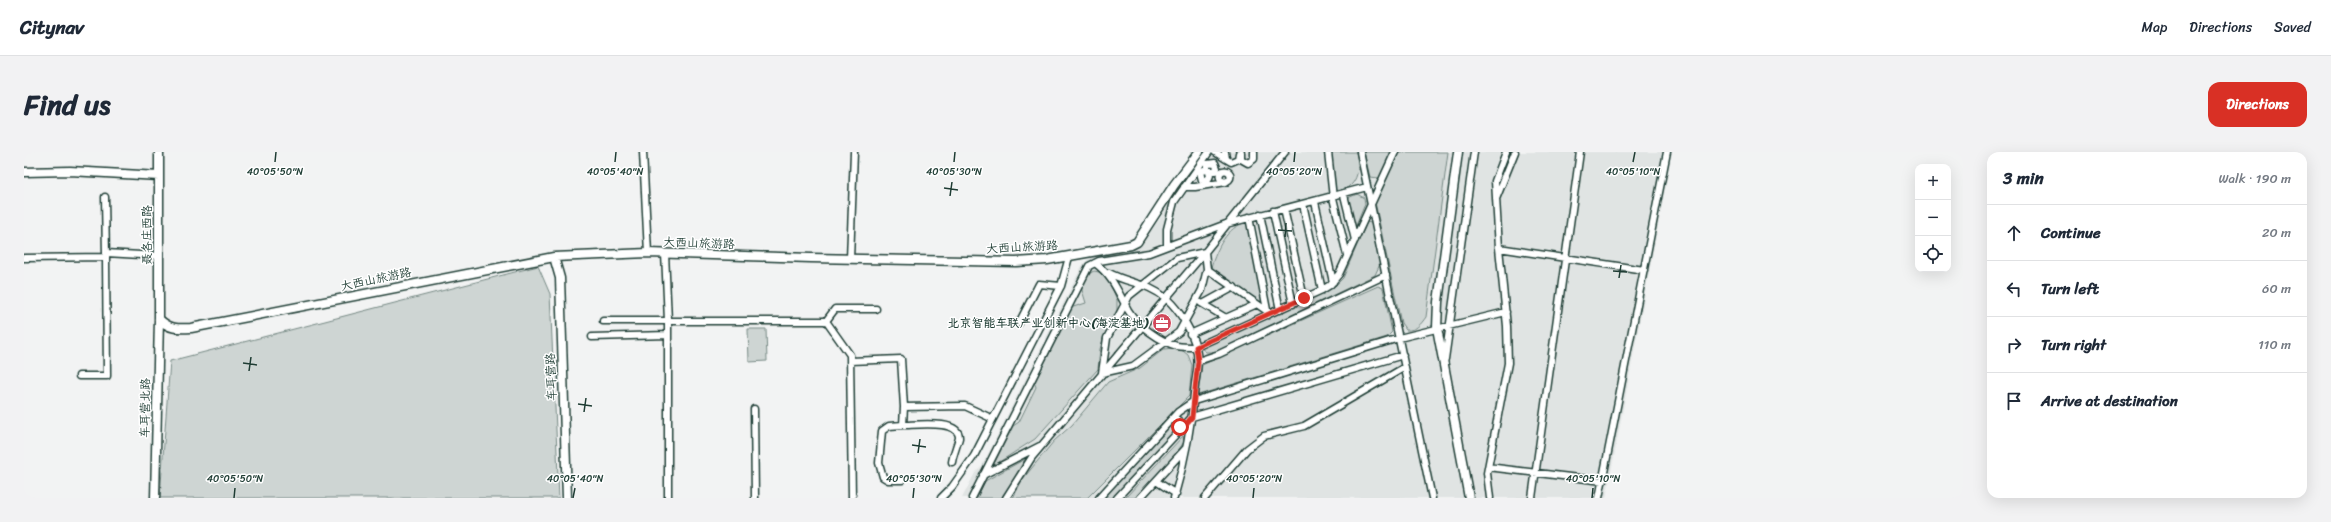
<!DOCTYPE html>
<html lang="en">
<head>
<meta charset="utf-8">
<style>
  :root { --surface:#fff; --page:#f2f2f3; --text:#1f2937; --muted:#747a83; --line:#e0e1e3; --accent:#d93025 }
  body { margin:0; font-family:Sriracha,"LXGW WenKai TC",sans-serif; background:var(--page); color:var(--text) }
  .controls { position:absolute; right:12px; top:12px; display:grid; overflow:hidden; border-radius:8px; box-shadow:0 4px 16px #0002 }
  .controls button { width:36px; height:36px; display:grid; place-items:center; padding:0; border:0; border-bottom:1px solid var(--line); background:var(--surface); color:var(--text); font:20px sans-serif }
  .stop { position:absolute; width:12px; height:12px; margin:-9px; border:3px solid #d93025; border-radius:50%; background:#fff }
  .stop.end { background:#d93025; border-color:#fff; box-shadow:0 1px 4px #0008 }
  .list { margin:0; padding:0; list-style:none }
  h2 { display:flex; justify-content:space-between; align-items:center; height:52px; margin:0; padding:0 16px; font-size:17px }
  h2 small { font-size:13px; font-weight:400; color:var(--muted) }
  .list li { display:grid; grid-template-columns:26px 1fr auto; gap:12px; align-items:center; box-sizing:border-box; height:56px; padding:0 16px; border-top:1px solid var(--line) }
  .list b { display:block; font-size:15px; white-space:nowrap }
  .list em { font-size:13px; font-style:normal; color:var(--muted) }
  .icon { flex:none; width:22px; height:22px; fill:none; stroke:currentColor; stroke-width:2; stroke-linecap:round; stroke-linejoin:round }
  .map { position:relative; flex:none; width:1939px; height:346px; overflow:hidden; border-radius:12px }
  header { display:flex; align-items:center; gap:24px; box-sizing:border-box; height:56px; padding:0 20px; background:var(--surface); border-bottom:1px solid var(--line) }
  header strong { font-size:19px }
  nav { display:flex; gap:22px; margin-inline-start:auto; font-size:14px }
  .intro { display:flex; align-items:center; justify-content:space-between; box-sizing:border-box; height:96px; padding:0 24px }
  h1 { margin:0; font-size:28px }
  .button { padding:10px 18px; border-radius:12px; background:var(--accent); color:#fff; font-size:14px; font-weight:700 }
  main { display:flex; gap:24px; padding:0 24px }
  aside { flex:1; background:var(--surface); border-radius:12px; box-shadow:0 4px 16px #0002 }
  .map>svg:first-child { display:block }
  .built { fill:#e0e4e3 }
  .green { fill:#ced5d3; stroke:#768984 }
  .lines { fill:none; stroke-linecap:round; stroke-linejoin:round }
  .stream { stroke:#6d807b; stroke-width:2 }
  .street-casing { stroke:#1f3d34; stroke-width:9 }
  .secondary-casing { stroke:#1f3d34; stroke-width:11 }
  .street { stroke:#fff; stroke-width:6 }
  .secondary { stroke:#fff; stroke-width:8 }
  .route { stroke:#d93025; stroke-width:5 }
  .ticks { fill:none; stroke:#1f3d34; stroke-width:1.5 }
  .labels { text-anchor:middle; stroke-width:3; stroke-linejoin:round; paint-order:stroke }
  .street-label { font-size:12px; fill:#1f3d34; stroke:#fff }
  .poi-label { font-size:12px; font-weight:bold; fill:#1f3d34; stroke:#fff; text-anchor:end }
  .ticks-label { font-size:10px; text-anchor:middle; fill:#1f3d34; stroke:#fff; stroke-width:3; stroke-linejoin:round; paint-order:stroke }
</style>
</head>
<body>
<header>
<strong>Citynav</strong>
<nav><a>Map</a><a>Directions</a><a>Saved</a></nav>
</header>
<div class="intro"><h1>Find us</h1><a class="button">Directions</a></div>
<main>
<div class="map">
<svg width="1939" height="346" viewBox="0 0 1939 346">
  <rect width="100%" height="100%" fill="#f2f3f3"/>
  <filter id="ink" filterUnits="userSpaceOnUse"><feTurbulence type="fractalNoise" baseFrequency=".025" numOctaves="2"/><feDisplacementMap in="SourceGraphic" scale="8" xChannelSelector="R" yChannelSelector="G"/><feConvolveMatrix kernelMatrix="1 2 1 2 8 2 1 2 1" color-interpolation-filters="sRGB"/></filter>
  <g filter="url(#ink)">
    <path class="built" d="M1180 0H1648L1582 346H938L951 321 958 314 1058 114 1065 106 1110 96 1119 89 1138 64 1137 60Z"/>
    <path class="green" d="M1307 0H1332C1337 19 1333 36 1312 41Z
      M1340 0H1368L1355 26 1346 25Z
      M1374 0H1424L1402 165C1397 172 1392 179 1382 178L1377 171 1351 50Z
      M1333 42 1340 46 1341 52 1331 76 1324 46Z
      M1223 70 1239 152 1187 115C1193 97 1202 75 1223 70Z
      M1343 70 1347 71 1356 112 1351 123 1191 200H1182L1177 196 1310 135 1319 126Z
      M514 114 526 142 535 346H136L146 209Z
      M1070 119 1075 120 1086 131 1093 148V158L1080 184 1076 197 1074 217 1011 287 969 314 989 274 995 270 1012 235 1010 230 1046 156 1062 151 1057 135 1066 121Z
      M1354 134 1359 136 1368 180 1363 185 1174 243 1178 213Z
      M724 177H742L743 209 725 210Z
      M1149 196 1159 199 1164 203 1168 213 1165 244 1063 346H989L998 328 1030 289 1048 273 1084 230 1116 216 1140 197Z
      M1148 273 1152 274 1150 281 1089 346H1079Z
      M1159 284 1160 290 1148 307 1111 346H1101Z
      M1001 307 979 346H953L961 329Z"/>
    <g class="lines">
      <path class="stream" d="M0 345 1 346"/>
      <g class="street-casing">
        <path id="street" d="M619 0 624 101
          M1191 0 1202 7
          M1201 0 1202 7 1207 10 1214 7 1215 1
          M1217 0V7L1224 11 1230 7V0
          M1304 0 1309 46 1323 103
          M1336 0 1408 346
          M1195.5 24a5.5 5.5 0 1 1 11 0a5.5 5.5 0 1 1-11 0Z
          M1185 19H1191L1193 16 1191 11 1183 12V17C1185 20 1187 22 1185 26L1181 29 1178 28 1176 20 1180 18 1185 19
          M1160 35H1171L1202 30
          M1320 43 1331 88
          M1472 47 1491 0
          M1291 50 1309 130
          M1279 52 1298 138
          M1260 57 1280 146
          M1249 59 1269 152
          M1236 62 1256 158
          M1225 65 1244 163
          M1143 94V77L1150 50 1185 0
          M1475 96 1620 118
          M1181 100 1183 117 1178 138 1155 180 1109 214 1078 221 1083 186 1105 144 1153 106Z
          M82 101 134 104
          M641 101 644 169V346
          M0 106 82 105 81 45
          M826 107 830 0
          M1071 111C1089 125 1093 138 1104 158 1113 173 1137 190 1153 194 1159 195 1166 195 1172 195L1298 138 1306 133 1315 122 1371 0
          M1183 117 1243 159
          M1085 121C1105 132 1123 130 1143 147 1156 159 1168 179 1172 196 1175 208 1173 220 1171 232 1168 271 1161 309 1150 346
          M1177 151 1202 166
          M1179 152 1210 135
          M579 169H802L826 203 828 346
          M802 169 811 157H852
          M995 171 1015 132 1037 134
          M1166 182 1233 152
          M568 185 644 183
          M1421 207 1450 0
          M826 209 877 207 880 255 941 254 969 267
          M1174 209 1195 202 1362 123
          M55 224H83L82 105
          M730 257 731 346
          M1147 268 1152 267 1155 269V280
          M879 273C892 273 936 267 935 286 934 290 929 303 928 310
          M1464 315 1579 329
          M959 323 1016 294
          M878 328H864L859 325 855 311 858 279 865 274 879 273 880 255
          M1132 329 1152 342
          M917 346 928 335 950 304 1037 134 1045 105
          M948 346 1065 114 1075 109 1125 101 1202 72 1343 35
          M982 346 1008 305 1181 100 1261 0
          M1075 346 1154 260 1170 249 1375 186 1482 160
          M1093 346 1168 265 1379 203
          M1116 346 1162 296
          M1181 346 1223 297 1240 284 1280 274 1381 215
          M1466 346 1463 321 1484 211 1483 174 1475 96 1471 29 1482 0
          M1508 346 1556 0
          M1575 346 1643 0"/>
      </g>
      <g class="secondary-casing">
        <path id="secondary" d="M1434 0 1414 150 1413 176 1445 346
          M0 20 46 19 135 24
          M530 105 536 126 543 346
          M135 167C145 177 154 177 167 176L530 105 624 101 787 106 992 110 1023 108 1107 93 1113 90 1150 33 1175 0
          M131 346 135 167V0"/>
      </g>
      <use href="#street" class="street"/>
      <use href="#secondary" class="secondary"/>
    </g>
  </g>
  <g class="lines" filter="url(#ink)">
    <path class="route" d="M1156 275 1155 280 1168 265 1174 209 1172 195 1280 146"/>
  </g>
  <path class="ticks" d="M251 10 252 0M591 10 592 0M930 10 931 0M1270 10 1271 0M1609 10 1611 0M920 36 934 38M926 44 928 30M1254 78 1268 79M1261 85 1262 71M1589 119 1603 120M1595 126 1597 113M219 211 233 213M225 219 227 205M554 252 568 254M560 260 562 246M888 293 902 295M894 301 896 287M210 346 211 336M549 346 551 336M889 346 890 336M1229 346 1230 336M1568 346 1569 336"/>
  <defs>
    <g id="office-disc" transform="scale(1)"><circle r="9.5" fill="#d1495b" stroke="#fff"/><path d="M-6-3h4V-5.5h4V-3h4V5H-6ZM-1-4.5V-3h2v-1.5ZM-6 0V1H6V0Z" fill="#fff"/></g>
  </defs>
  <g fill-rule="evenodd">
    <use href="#office-disc" x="1138" y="171"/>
  </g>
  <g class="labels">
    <g class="street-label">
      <text transform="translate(123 83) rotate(-90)" y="4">聂各庄西路</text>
      <text transform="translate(675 91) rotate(2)" y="4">大西山旅游路</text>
      <text transform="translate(998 95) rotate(-3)" y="4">大西山旅游路</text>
      <text transform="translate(352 127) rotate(-12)" y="4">大西山旅游路</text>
      <text transform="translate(527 225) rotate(-92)" y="4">车耳营路</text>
      <text transform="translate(121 256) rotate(-89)" y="4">车耳营北路</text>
    </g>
    <g class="poi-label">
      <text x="1124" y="175">北京智能车联产业创新中心(海淀基地)</text>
    </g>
  </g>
  <g class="ticks-label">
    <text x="251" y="23">40°05'50"N</text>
    <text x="591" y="23">40°05'40"N</text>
    <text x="930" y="23">40°05'30"N</text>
    <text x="1270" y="23">40°05'20"N</text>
    <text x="1609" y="23">40°05'10"N</text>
    <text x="211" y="330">40°05'50"N</text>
    <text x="551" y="330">40°05'40"N</text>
    <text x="890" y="330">40°05'30"N</text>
    <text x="1230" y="330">40°05'20"N</text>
    <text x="1569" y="330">40°05'10"N</text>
  </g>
</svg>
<div class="controls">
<button>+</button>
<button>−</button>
<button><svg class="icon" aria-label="locate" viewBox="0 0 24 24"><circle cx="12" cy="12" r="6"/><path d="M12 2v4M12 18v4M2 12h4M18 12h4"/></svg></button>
</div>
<div class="stop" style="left:1156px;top:275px"></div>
<div class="stop end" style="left:1280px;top:146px"></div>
</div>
<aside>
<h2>3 min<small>Walk · 190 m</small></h2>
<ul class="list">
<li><svg class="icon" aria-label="ahead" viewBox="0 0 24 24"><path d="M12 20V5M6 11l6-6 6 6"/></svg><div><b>Continue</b></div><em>20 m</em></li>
<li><svg class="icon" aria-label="left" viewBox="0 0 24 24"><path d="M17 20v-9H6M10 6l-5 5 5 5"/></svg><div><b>Turn left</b></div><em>60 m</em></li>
<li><svg class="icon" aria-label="right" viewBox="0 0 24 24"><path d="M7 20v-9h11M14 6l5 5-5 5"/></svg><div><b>Turn right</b></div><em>110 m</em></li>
<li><svg class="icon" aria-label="arrive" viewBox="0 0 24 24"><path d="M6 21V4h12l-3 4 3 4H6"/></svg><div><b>Arrive at destination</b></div></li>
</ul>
</aside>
</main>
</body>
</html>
